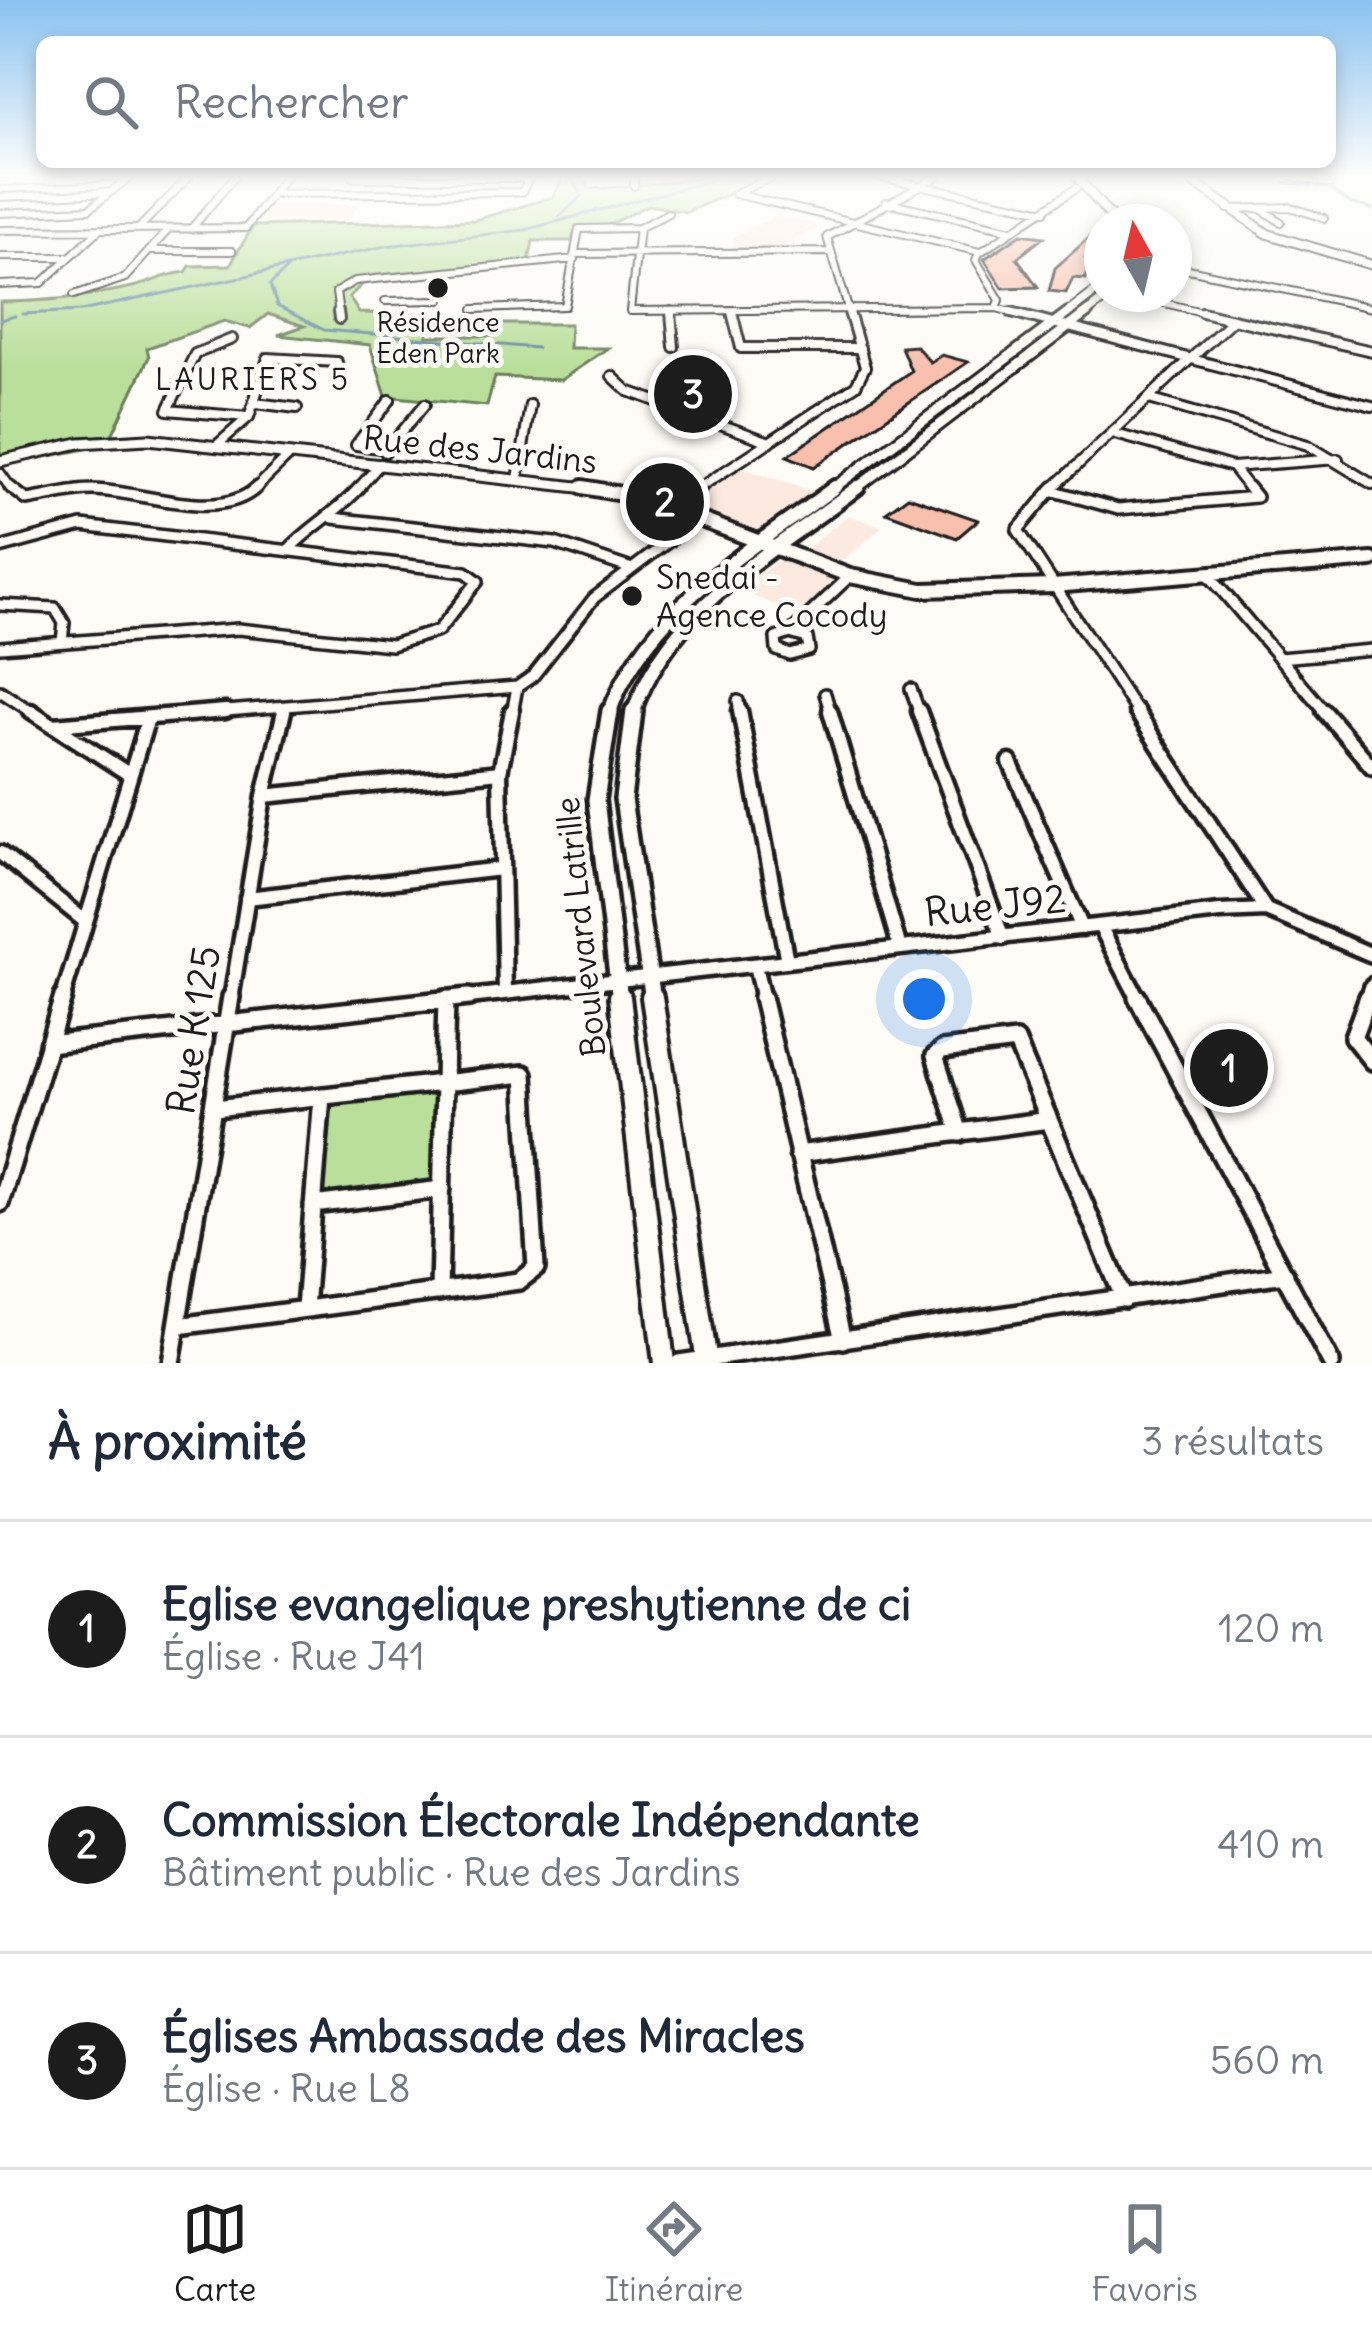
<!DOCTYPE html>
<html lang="fr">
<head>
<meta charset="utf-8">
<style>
  :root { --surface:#fff; --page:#f6f6f7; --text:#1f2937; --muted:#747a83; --line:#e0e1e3; --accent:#1c1c1c }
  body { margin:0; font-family:Delius,sans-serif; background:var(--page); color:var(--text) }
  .compass { position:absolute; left:1084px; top:204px; width:108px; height:108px; border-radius:50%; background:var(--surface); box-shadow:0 6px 18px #0003; rotate:352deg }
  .you { position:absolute; left:924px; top:999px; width:42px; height:42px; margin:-30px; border:9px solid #fff; border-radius:50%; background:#1a73e8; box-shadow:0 0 0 18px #1a73e833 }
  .badge { display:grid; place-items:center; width:78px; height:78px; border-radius:50%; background:var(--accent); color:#fff; font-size:39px; font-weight:700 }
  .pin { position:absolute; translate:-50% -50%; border:6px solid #fff; box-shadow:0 3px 12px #0006 }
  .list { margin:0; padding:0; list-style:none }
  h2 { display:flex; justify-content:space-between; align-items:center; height:156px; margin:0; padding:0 48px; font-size:51px }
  h2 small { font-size:39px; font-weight:400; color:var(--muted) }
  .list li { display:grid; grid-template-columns:78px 1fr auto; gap:36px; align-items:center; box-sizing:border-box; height:216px; padding:0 48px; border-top:3px solid var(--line) }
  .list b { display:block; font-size:45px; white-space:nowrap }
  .list p { margin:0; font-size:39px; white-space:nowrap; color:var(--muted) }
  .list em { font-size:39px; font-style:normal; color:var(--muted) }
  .icon { flex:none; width:66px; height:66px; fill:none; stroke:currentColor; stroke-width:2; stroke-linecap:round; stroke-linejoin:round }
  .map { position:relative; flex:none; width:1372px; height:1363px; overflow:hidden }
  .search { position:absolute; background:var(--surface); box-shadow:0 6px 18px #0003; left:36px; right:36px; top:36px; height:132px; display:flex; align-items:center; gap:30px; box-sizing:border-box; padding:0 42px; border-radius:18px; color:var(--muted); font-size:45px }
  .sheet { height:804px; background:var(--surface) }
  nav { display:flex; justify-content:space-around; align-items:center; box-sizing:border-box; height:168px; border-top:3px solid var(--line); background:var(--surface); font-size:33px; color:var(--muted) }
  nav a { display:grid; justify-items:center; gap:6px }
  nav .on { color:var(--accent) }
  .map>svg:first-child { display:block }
  .built { fill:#fceae1 }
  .green { fill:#badf9a; stroke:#6b7e5b; stroke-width:3 }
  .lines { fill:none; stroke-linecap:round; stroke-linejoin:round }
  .stream { stroke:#688ca2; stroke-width:3 }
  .building { fill:#f9c0ae; stroke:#1c1c1c; stroke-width:3 }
  .street-far4-casing { stroke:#1c1c1c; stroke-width:10 }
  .street-far3-casing { stroke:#1c1c1c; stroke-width:14 }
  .street-far2-casing { stroke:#1c1c1c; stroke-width:16 }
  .street-far1-casing { stroke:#1c1c1c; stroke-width:21 }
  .street-casing { stroke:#1c1c1c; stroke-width:24 }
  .secondary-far4-casing { stroke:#1c1c1c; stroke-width:12 }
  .secondary-far3-casing { stroke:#1c1c1c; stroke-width:15 }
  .secondary-far2-casing { stroke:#1c1c1c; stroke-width:20 }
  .secondary-far1-casing { stroke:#1c1c1c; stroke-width:24 }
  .secondary-casing { stroke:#1c1c1c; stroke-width:28 }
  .street-far4 { stroke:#fdfcf7; stroke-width:6 }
  .street-far3 { stroke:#fdfcf7; stroke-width:8 }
  .street-far2 { stroke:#fdfcf7; stroke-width:9 }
  .street-far1 { stroke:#fdfcf7; stroke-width:12 }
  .street { stroke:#fdfcf7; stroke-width:15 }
  .secondary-far4 { stroke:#fdfcf7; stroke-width:8 }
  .secondary-far3 { stroke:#fdfcf7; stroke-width:9 }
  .secondary-far2 { stroke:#fdfcf7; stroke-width:12 }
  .secondary-far1 { stroke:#fdfcf7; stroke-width:15 }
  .secondary { stroke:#fdfcf7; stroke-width:20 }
  .poi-dot { fill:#1c1c1c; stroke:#fdfcf7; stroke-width:4.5 }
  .labels { text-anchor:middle; stroke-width:10; stroke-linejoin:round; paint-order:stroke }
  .far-poi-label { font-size:27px; fill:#1c1c1c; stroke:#fdfcf7 }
  .far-neighbourhood-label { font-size:30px; letter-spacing:3px; fill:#1c1c1c; stroke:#fdfcf7 }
  .street-label { font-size:33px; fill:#1c1c1c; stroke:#fdfcf7 }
  .poi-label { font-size:33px; fill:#1c1c1c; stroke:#fdfcf7; text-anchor:start }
  .near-street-label { font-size:39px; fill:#1c1c1c; stroke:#fdfcf7 }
</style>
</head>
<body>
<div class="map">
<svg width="1372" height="1363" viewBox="0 0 1372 1363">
  <rect width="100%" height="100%" fill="#fdfcf7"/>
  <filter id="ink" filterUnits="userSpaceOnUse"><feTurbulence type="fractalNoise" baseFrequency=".00833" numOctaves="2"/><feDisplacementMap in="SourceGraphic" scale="24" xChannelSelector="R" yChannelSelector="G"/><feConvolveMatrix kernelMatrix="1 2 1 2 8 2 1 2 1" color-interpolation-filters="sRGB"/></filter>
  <g filter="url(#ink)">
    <path class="built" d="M270 204H359L348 220 258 221Z
      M776 216 820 226 776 250 734 249 733 237Z
      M742 468 816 493 760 536 684 508Z
      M848 515 882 527 841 562 806 549Z
      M780 560 787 562 837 581 798 614 735 589Z"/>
    <path class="green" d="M563 176H583L589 189C654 187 705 172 771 176L686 212 648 205 604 227H576L572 241H533L529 261 366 281 349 297 359 313 432 314 427 336H496L500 324H570L569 348H608L561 380 495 377 487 406 386 396 370 345 278 335 304 326 268 314 250 328 224 321 147 348 149 357 112 435 101 446 0 466V302C46 302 87 297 132 287 152 283 164 274 186 272L190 266 230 265 253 226 475 220 553 197Z
      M435 1092 432 1181 322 1194 331 1103Z"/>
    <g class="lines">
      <path class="stream" d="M1284 182 1329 188 1350 203 1372 209
        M560 216 582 196 571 176
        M287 269 270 285 277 306 324 330 537 348
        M23 314 81 311 386 246 525 230 727 176
        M0 320 15 316"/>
    </g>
    <path class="building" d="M1099 229 1102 233 1092 246 1097 247 1086 258 1091 259 1086 279 1073 278 1066 293 1049 291 1055 268Z
      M1021 234 1044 237 1017 258 1038 287 1003 288 984 259Z
      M916 346 930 362 942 355 968 362 814 467 787 456 911 371 901 347Z
      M908 496 978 520 957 538 886 512Z"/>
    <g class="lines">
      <g class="street-far4-casing">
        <path id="street-far4" d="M634 176V186
          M875 176 1045 211
          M1293 176 1330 184
          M353 178H529
          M0 182 127 176
          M738 192 776 176
          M273 194 522 192 530 176
          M735 194 980 252
          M0 197 111 192
          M886 202 1012 230
          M1228 209 1290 207 1324 218
          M1261 209 1281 222
          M0 213 89 209 131 176
          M639 228 630 311 997 308 1022 315
          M138 229 190 176
          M191 229 235 176
          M0 230 246 228 286 176
          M149 251H232
          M576 254 828 252
          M0 257H69
          M1174 266 1372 308
          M0 285 42 283 100 229
          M1126 294 1215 315
          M74 295 125 278 169 229
          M385 301 441 300
          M997 308 1000 300 976 260 979 253 1076 188
          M474 309 565 306 579 229 639 228 668 213
          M339 315 336 292 355 281 575 259
          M850 315 827 237 938 176"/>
      </g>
      <g class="street-far3-casing">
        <path id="street-far3" d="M338 312 339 319
          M671 312 674 347
          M732 312 741 348H860
          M1011 312 1372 406
          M1202 312 1372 351
          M232 339 195 354 168 410 248 417
          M612 376 628 391 770 442
          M1149 399 1308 445 1372 484
          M255 403 297 408
          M1112 433 1232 467 1338 459
          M216 446 249 417 268 358 337 362 340 388
          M387 449 356 445 390 400
          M385 452 425 404
          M1232 467 1250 490
          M0 473 12 490
          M518 479 530 405
          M254 490 290 455
          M357 490 380 464
          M696 490 856 385 865 367 849 312
          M1051 490 1232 320"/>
      </g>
      <g class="street-far2-casing">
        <path id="street-far2" d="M10 487 27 500C48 497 71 490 93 490 140 490 219 524 257 487
          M1054 487 1018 530 1138 714
          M1051 490 1118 509 1256 497 1248 487
          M670 507 701 487
          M333 518 555 543 629 568
          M0 548 82 526 466 572 478 581 438 631 391 645 238 629 0 647
          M288 550C312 525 337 513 360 487
          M1207 573 1327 714
          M0 605 55 608 64 623 62 642
          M790 633 807 638 809 650 790 655 777 650 776 638Z
          M790 633 850 576
          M1279 658 1372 650
          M911 689 920 714
          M0 691 35 714
          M825 694 831 714
          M738 701 740 714
          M190 714 517 687 533 676 594 598 698 519
          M283 714 285 707
          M512 714 517 687"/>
      </g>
      <g class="street-far1-casing">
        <path id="street-far1" d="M31 711 130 775
          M740 711 787 961
          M830 711 900 948
          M919 711 1003 938
          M1136 711 1266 910
          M1324 711 1372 767
          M53 725 226 711
          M1010 762 1082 928
          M264 796 500 772
          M0 853 86 922
          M247 898 501 869
          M1100 926 1139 1000
          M755 965 763 1000
          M505 992 500 772 512 711
          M62 1000 148 718
          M231 1000 264 796 284 711
          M442 1000 1220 912 1266 910 1372 955
          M1367 1000 1372 985"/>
      </g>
      <g class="street-casing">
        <path id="street" d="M762 997 843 1340
          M1137 997 1331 1363
          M1368 997 1353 1037 1372 1061
          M48 1044 469 997
          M960 1133 935 1056 942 1050 1016 1041 1124 1299
          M798 1154 1049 1120
          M0 1203 63 997
          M313 1205 442 1189
          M439 1292 446 999
          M305 1308 322 1096
          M178 1326 519 1281 536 1268 524 1074 215 1108
          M171 1363 231 997
          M679 1363 1285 1274"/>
      </g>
      <g class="secondary-far4-casing">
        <path id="secondary-far4" d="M1076 176 1115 222
          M1184 176 1268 234 1372 265
          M1065 315 1102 287
          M1084 315 1111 294"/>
      </g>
      <g class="secondary-far3-casing">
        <path id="secondary-far3" d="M0 461 79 443 148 439 605 490
          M831 490 1069 312
          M854 490 1088 312"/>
      </g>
      <g class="secondary-far2-casing">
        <path id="secondary-far2" d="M583 487 643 498 850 576 922 590 1053 586 1372 560
          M609 714C647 607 749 552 835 487
          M633 714C668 608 774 551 858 487"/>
      </g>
      <g class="secondary-far1-casing">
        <path id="secondary-far1" d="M610 711 596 800 620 1000
          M634 711 623 799 653 1000"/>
      </g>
      <g class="secondary-casing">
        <path id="secondary" d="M620 997 664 1363
          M652 997 707 1363"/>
      </g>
      <use href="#street-far4" class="street-far4"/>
      <use href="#street-far3" class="street-far3"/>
      <use href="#street-far2" class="street-far2"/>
      <use href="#street-far1" class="street-far1"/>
      <use href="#street" class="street"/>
      <use href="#secondary-far4" class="secondary-far4"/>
      <use href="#secondary-far3" class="secondary-far3"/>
      <use href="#secondary-far2" class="secondary-far2"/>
      <use href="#secondary-far1" class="secondary-far1"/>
      <use href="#secondary" class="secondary"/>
    </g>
  </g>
  <linearGradient id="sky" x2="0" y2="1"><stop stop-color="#89c2f0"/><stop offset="0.48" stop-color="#fefefb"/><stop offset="1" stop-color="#fefefb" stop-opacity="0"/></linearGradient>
  <rect width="1372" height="367" fill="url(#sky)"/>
  <g class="poi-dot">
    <circle cx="438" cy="288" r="12"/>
    <circle cx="632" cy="596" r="12"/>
  </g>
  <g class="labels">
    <g class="far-poi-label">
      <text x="438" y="332">Résidence<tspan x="438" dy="31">Eden Park</tspan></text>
    </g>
    <g class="far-neighbourhood-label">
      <text x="253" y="390">LAURIERS 5</text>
    </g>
    <g class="street-label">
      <text transform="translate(480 449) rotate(6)" y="12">Rue des Jardins</text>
      <text transform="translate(580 927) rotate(-96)" y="12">Boulevard Latrille</text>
    </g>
    <g class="poi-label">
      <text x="656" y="589">Snedai -<tspan x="656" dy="38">Agence Cocody</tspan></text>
    </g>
    <g class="near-street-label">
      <text transform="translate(995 905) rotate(-6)" y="14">Rue J92</text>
      <text transform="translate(193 1030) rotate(-81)" y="14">Rue K 125</text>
    </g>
  </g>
</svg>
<svg class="compass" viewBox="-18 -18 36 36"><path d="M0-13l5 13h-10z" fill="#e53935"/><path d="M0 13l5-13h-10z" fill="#747a83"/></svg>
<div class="you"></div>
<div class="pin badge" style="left:1229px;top:1068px">1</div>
<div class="pin badge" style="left:665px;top:502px">2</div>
<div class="pin badge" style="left:693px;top:394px">3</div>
<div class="search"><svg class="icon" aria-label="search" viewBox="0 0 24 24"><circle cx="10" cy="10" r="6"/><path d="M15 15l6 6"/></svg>Rechercher</div>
</div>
<section class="sheet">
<h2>À proximité<small>3 résultats</small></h2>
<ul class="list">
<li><span class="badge">1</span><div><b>Eglise evangelique preshytienne de ci</b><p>Église · Rue J41</p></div><em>120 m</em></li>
<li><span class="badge">2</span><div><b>Commission Électorale Indépendante</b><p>Bâtiment public · Rue des Jardins</p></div><em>410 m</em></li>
<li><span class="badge">3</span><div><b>Églises Ambassade des Miracles</b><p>Église · Rue L8</p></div><em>560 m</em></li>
</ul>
</section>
<nav>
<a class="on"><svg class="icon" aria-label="map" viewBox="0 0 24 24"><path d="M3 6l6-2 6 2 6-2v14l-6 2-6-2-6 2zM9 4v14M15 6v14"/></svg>Carte</a>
<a><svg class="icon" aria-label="directions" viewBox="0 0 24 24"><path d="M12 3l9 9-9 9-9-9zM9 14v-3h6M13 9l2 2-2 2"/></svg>Itinéraire</a>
<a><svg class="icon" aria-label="saved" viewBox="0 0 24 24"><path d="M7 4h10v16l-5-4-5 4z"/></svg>Favoris</a>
</nav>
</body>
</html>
